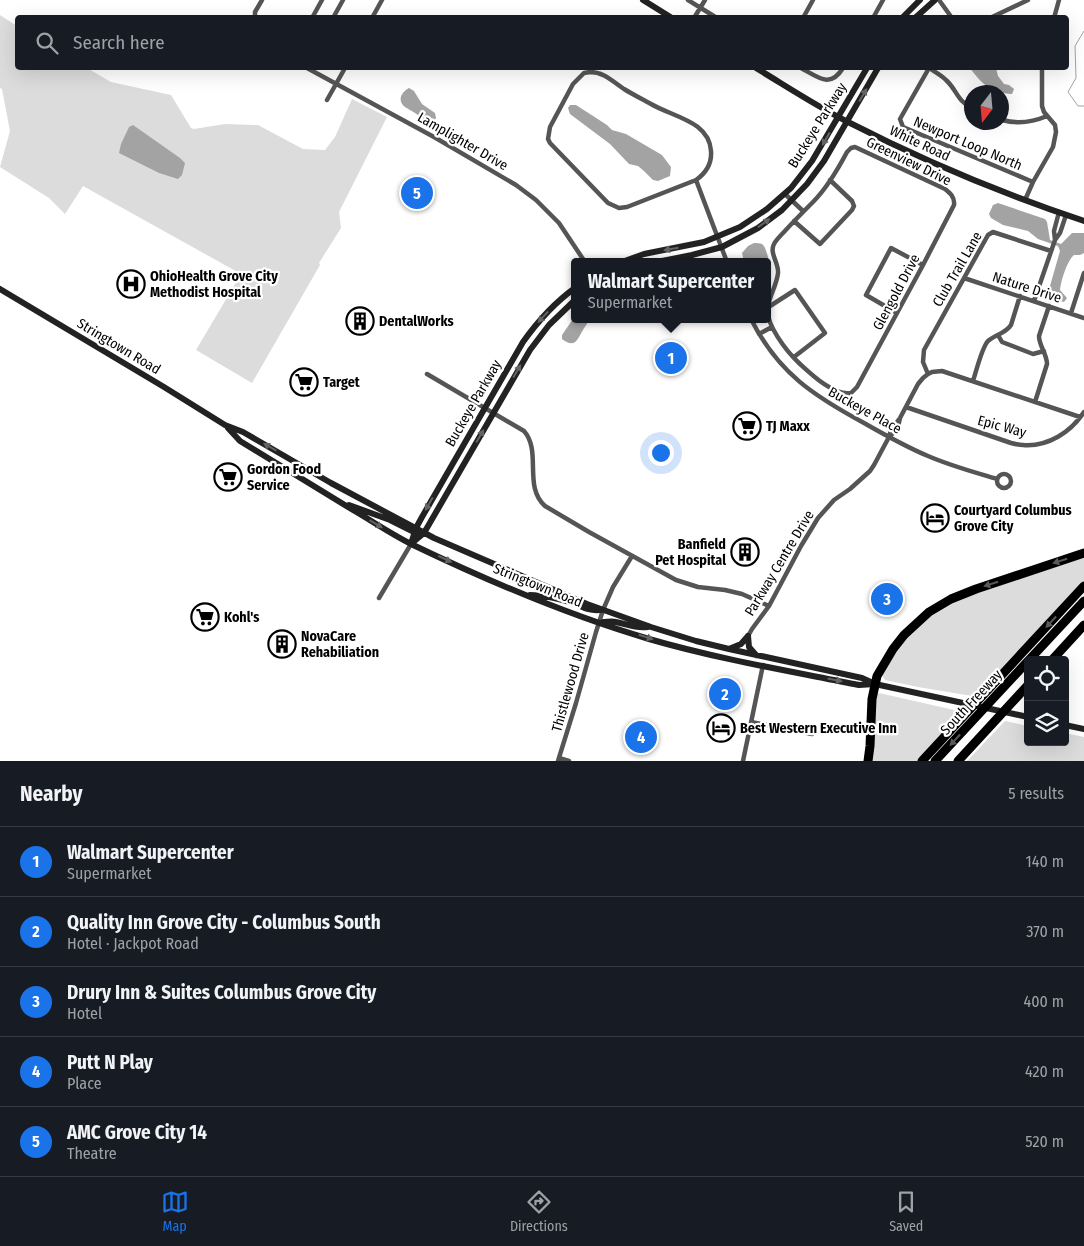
<!DOCTYPE html>
<html lang="en">
<head>
<meta charset="utf-8">
<style>
  :root { --surface:#171b24; --page:#242831; --text:#f1f3f6; --muted:#9ea1a6; --line:#363941; --accent:#1a73e8 }
  body { margin:0; font-family:"Fira Sans Condensed",sans-serif; background:var(--page); color:var(--text) }
  .controls { position:absolute; right:15px; bottom:15px; display:grid; overflow:hidden; border-radius:5px; box-shadow:0 5px 20px #0002 }
  .controls button { width:45px; height:45px; display:grid; place-items:center; padding:0; border:0; border-bottom:1px solid var(--line); background:var(--surface); color:var(--text); font:25px sans-serif }
  .compass { position:absolute; left:964px; top:85px; width:45px; height:45px; border-radius:50%; background:var(--surface); box-shadow:0 5px 20px #0002; rotate:196deg }
  .you { position:absolute; left:660px; top:452px; width:18px; height:18px; margin:-12px; border:4px solid #fff; border-radius:50%; background:#1a73e8; box-shadow:0 0 0 8px #1a73e833 }
  .badge { display:grid; place-items:center; width:32px; height:32px; border-radius:50%; background:var(--accent); color:#fff; font-size:16px; font-weight:700 }
  .pin { position:absolute; translate:-50% -50%; border:2px solid #fff; box-shadow:0 1px 5px #0006 }
  .popup { position:absolute; left:571px; top:258px; width:200px; height:65px; box-sizing:border-box; display:grid; place-content:center; border-radius:5px; background:var(--surface); filter:drop-shadow(0 1px 4px #0005); font-size:16px; white-space:nowrap; color:var(--muted) }
  .popup b { font-size:19px; color:var(--text) }
  .popup::after { content:''; position:absolute; left:50%; top:100%; margin-left:-10px; border:10px solid transparent; border-top-color:var(--surface) }
  .list { margin:0; padding:0; list-style:none }
  h2 { display:flex; justify-content:space-between; align-items:center; height:65px; margin:0; padding:0 20px; font-size:21px }
  h2 small { font-size:16px; font-weight:400; color:var(--muted) }
  .list li { display:grid; grid-template-columns:32px 1fr auto; gap:15px; align-items:center; box-sizing:border-box; height:70px; padding:0 20px; border-top:1px solid var(--line) }
  .list b { display:block; font-size:19px; white-space:nowrap }
  .list p { margin:0; font-size:16px; white-space:nowrap; color:var(--muted) }
  .list em { font-size:16px; font-style:normal; color:var(--muted) }
  .icon { flex:none; width:28px; height:28px; fill:none; stroke:currentColor; stroke-width:2; stroke-linecap:round; stroke-linejoin:round }
  .map { position:relative; flex:none; width:1084px; height:761px; overflow:hidden }
  .search { position:absolute; background:var(--surface); box-shadow:0 5px 20px #0002; left:15px; right:15px; top:15px; height:55px; display:flex; align-items:center; gap:12px; box-sizing:border-box; padding:0 18px; border-radius:5px; color:var(--muted); font-size:19px }
  .sheet { height:415px; background:var(--surface) }
  nav { display:flex; justify-content:space-around; align-items:center; box-sizing:border-box; height:70px; border-top:1px solid var(--line); background:var(--surface); font-size:14px; color:var(--muted) }
  nav a { display:grid; justify-items:center; gap:2px }
  nav .on { color:var(--accent) }
  .map>svg:first-child { display:block }
  .green { fill:#dcdcdc }
  .water { fill:#a3a3a3 }
  .lines { fill:none; stroke-linecap:round; stroke-linejoin:round }
  .stream { stroke:#a3a3a3; stroke-width:1 }
  .street { stroke:#555; stroke-width:4.5 }
  .secondary { stroke:#222; stroke-width:6 }
  .highway { stroke:#000; stroke-width:9 }
  .oneway { fill:#646464 }
  .oneway2 { fill:#595959 }
  .labels { text-anchor:middle; stroke-width:4.5; stroke-linejoin:round; paint-order:stroke }
  .street-label { font-size:14px; fill:#000; stroke:#fff }
  .poi-label { font-size:14px; font-weight:bold; fill:#000; stroke:#fff; text-anchor:start }
</style>
</head>
<body>
<div class="map">
<svg width="1084" height="761" viewBox="0 0 1084 761">
  <rect width="100%" height="100%" fill="#fff"/>
  <path class="green" d="M0 15 17 26 18 68H87L111 82 171 95 191 128 194 129 225 124 258 125 303 149 325 150 335 137 352 99 387 117 339 212 341 228 319 263 320 265 252 383 196 350 241 274 83 186 65 214 49 198 0 167 10 131 2 89 0 88Z
    M1084 556V582L978 697 918 687 885 680 882 675 896 648 914 629 939 609 980 592Z
    M879 693 963 712 918 761H871L876 696Z
    M1005 721 1028 726V742H1065V733L1084 737V761H967Z"/>
  <path class="water" d="M970 68H996L998 76 1004 84 1009 85 1014 89 1012 94C991 93 982 84 970 68Z
    M409 88 414 91 422 104 435 113 436 118 433 122C426 122 421 117 415 113 412 111 408 109 405 107 397 101 401 92 409 88Z
    M570 105H576L607 125 612 130 626 134 662 155 671 167 670 176 658 181 653 180 644 171 638 166 629 164 610 144 570 114 568 108Z
    M133 125 180 158 185 163 182 175 178 179 159 173 119 153 121 144 129 127Z
    M998 203 1045 219 1047 222 1050 240 1061 244 1072 233H1084V253L1080 255H1074C1067 261 1061 281 1060 290L1067 298 1064 302 1050 298 1048 293 1060 251 1058 246 1038 239 1028 231 1003 225 991 218 989 214 993 205Z
    M754 243C756 243 760 243 762 244 767 247 771 269 771 275 771 279 769 283 767 286V262H744L742 253 748 246Z
    M575 316V319H590C588 323 585 326 583 330 577 340 575 349 562 339V335Z"/>
  <g class="lines">
    <path class="stream" d="M1084 31 1075 46 1076 78 1068 92 1078 106H1084"/>
    <path class="street" d="M688 0 717 18
      M939 0 952 18
      M255 18V12L262 0
      M312 18 322 0
      M333 18 343 0
      M372 18 382 0
      M694 18 705 0
      M803 18 813 0
      M873 18 883 0
      M990 18 1028 0
      M1054 18 1059 0
      M307 68 434 137 516 185 536 200 559 223 585 262
      M801 68C818 77 830 89 843 68
      M929 68 900 119 903 127 1033 182
      M929 68C935 72 941 75 946 80 957 90 957 101 972 108
      M590 72C604 72 612 81 624 89 632 94 642 99 651 104 673 117 709 121 711 151 712 164 706 173 696 180L627 207 619 208 608 203 550 143 548 139 550 127 573 84 584 73Z
      M327 100 345 68
      M1002 120C1017 124 1033 122 1047 116
      M855 147 945 189C950 193 955 197 954 205L923 265 857 387 851 393C834 396 812 375 800 364 787 352 764 323 768 306 770 295 777 284 778 273 779 263 769 253 774 244 776 240 780 236 784 232 793 222 803 212 813 202 827 188 838 169 847 152L851 148Z
      M696 180 727 262
      M785 194 803 211
      M1025 200 1033 182 1053 147 1056 132 1055 125 1044 112 1042 106V68
      M794 221 820 244 852 210 854 206 852 201 830 180
      M1055 240 1054 231 1059 212
      M964 278 1084 318
      M1034 301 1055 240 1060 233 1066 215
      M767 308 795 290 825 333 794 357
      M897 313 866 295 891 248 923 265
      M1071 313 1084 273
      M751 319C778 373 814 396 864 423 885 435 906 447 928 456 951 466 974 472 997 479
      M759 334 772 327
      M998 335 1002 342 1033 354 1044 351
      M427 374 524 431C542 451 523 487 545 506L589 532 676 580 698 587 725 590 742 594 769 606
      M928 374 923 362 924 350 988 235 993 232 996 233 1051 251
      M973 381C976 372 982 347 988 341 996 334 1005 334 1011 325L1020 296
      M1035 402 1047 364C1047 354 1039 346 1039 336L1049 306
      M906 407 1011 443C1015 444 1019 445 1023 445 1048 447 1071 432 1084 412
      M890 436C896 431 899 426 900 418
      M997 481a7 7 0 1 1 14 0a7 7 0 1 1-14 0Z
      M379 598 411 544
      M748 636 752 629 769 606 801 546 818 518 834 500 850 489 870 471 874 465 889 437 891 430 900 418 918 384 923 378 928 374 932 372 942 371 1080 417
      M751 722 812 734
      M559 758 569 761
      M558 761 576 703 596 632 603 610 613 587 632 556
      M743 761 763 665"/>
    <path class="secondary" d="M643 0 672 18
      M902 18 920 0
      M915 18 935 0
      M756 68C786 86 816 106 848 122 924 161 1003 194 1084 221
      M622 262 644 254 704 242 740 227 767 209 791 188 812 161 867 68
      M657 262 692 255 722 247 758 228 782 210 807 184 824 161 878 68
      M0 289 164 387 225 425 243 432 331 483 434 538 587 604 651 627 696 641 729 649 862 678 875 684 1028 717
      M228 428 240 441C277 464 315 487 353 510 372 521 391 534 411 544 488 581 567 615 649 639 718 659 789 671 859 685L875 684
      M349 505 390 520 414 532 418 533
      M412 543 424 533 530 350 549 325 575 300
      M411 544 416 528 422 517 523 342C538 321 554 303 575 288
      M530 595C543 595 560 599 573 603 583 607 588 611 600 610
      M603 622C607 622 612 621 616 622 627 624 635 629 648 627
      M748 636 749 647 756 655
      M729 649 741 644 748 636
      M1065 725 1084 729"/>
    <path class="highway" d="M1029 660 1084 601
      M1052 660 1084 625
      M868 761 870 746 872 699 877 676 893 649 904 635 929 612 951 599 976 589 1084 553
      M922 761 1084 586
      M935 761 1028 661
      M958 761 1028 685"/>
  </g>
  <defs><path id="oneway-solid" d="M-6-.8H1V-3.2L6.5 0L1 3.2V.8H-6Z" transform="scale(1.25)"/></defs>
  <g class="oneway">
    <use href="#oneway-solid" transform="translate(863 95) rotate(-59)"/>
    <use href="#oneway-solid" transform="translate(826 139) rotate(120)"/>
    <use href="#oneway-solid" transform="translate(764 223) rotate(-35)"/>
    <use href="#oneway-solid" transform="translate(671 249) rotate(170)"/>
    <use href="#oneway-solid" transform="translate(543 317) rotate(133)"/>
    <use href="#oneway-solid" transform="translate(517 371) rotate(-60)"/>
    <use href="#oneway-solid" transform="translate(480 436) rotate(-60)"/>
    <use href="#oneway-solid" transform="translate(270 447) rotate(-150)"/>
    <use href="#oneway-solid" transform="translate(429 504) rotate(120)"/>
    <use href="#oneway-solid" transform="translate(376 524) rotate(31)"/>
    <use href="#oneway-solid" transform="translate(445 559) rotate(25)"/>
    <use href="#oneway-solid" transform="translate(646 637) rotate(17)"/>
    <use href="#oneway-solid" transform="translate(835 680) rotate(11)"/>
  </g>
  <g class="oneway2">
    <use href="#oneway-solid" transform="translate(1060 561) rotate(162)"/>
    <use href="#oneway-solid" transform="translate(991 584) rotate(162)"/>
    <use href="#oneway-solid" transform="translate(1051 622) rotate(133)"/>
    <use href="#oneway-solid" transform="translate(955 740) rotate(133)"/>
  </g>
  <defs>
    <g id="hospital-ring" transform="scale(1.4375)"><circle r="9.5" fill="#fff" stroke="#000" stroke-width="1.5"/><path d="M-5-5h3v3.5h4V-5h3V5h-3V1.5h-4V5h-3Z" fill="#000"/></g>
    <g id="building-ring" transform="scale(1.4375)"><circle r="9.5" fill="#fff" stroke="#000" stroke-width="1.5"/><path d="M-4-6H4V6H1V3H-1V6H-4ZM-2.5-4.3h1.7v1.8h-1.7ZM.8-4.3h1.7v1.8H.8ZM-2.5-1h1.7V.8h-1.7ZM.8-1h1.7V.8H.8Z" fill="#000"/></g>
    <g id="supermarket-ring" transform="scale(1.4375)"><circle r="9.5" fill="#fff" stroke="#000" stroke-width="1.5"/><path d="M-6-5.5h2.5l.6 2H6L4.5 2H-2.5L-4.4-4H-6ZM-1.5 3.2a1.3 1.3 0 1 0 .1 0ZM3 3.2a1.3 1.3 0 1 0 .1 0Z" fill="#000"/></g>
    <g id="hotel-ring" transform="scale(1.4375)"><circle r="9.5" fill="#fff" stroke="#000" stroke-width="1.5"/><path d="M-6-4.5h1.5V1H6V5H4.5V3h-9V5H-6ZM-4 0a1.8 1.8 0 1 1 3.6 0ZM.5 0V-2.5h3Q6-2.5 6 0Z" fill="#000"/></g>
  </defs>
  <g fill-rule="evenodd">
    <use href="#hospital-ring" x="131" y="284"/>
    <use href="#building-ring" x="360" y="321"/>
    <use href="#supermarket-ring" x="304" y="382"/>
    <use href="#supermarket-ring" x="747" y="426"/>
    <use href="#supermarket-ring" x="228" y="477"/>
    <use href="#hotel-ring" x="935" y="518"/>
    <use href="#building-ring" x="745" y="552"/>
    <use href="#supermarket-ring" x="205" y="617"/>
    <use href="#building-ring" x="282" y="644"/>
    <use href="#hotel-ring" x="721" y="728"/>
  </g>
  <g class="labels">
    <g class="street-label">
      <text transform="translate(817 125) rotate(-58)" y="5">Buckeye Parkway</text>
      <text transform="translate(463 141) rotate(30)" y="5">Lamplighter Drive</text>
      <text transform="translate(920 143) rotate(25)" y="5">White Road</text>
      <text transform="translate(968 143) rotate(23)" y="5">Newport Loop North</text>
      <text transform="translate(909 161) rotate(26)" y="5">Greenview Drive</text>
      <text transform="translate(957 269) rotate(-60)" y="5">Club Trail Lane</text>
      <text transform="translate(1027 287) rotate(18)" y="5">Nature Drive</text>
      <text transform="translate(896 292) rotate(-62)" y="5">Glengold Drive</text>
      <text transform="translate(119 346) rotate(31)" y="5">Stringtown Road</text>
      <text transform="translate(473 403) rotate(-60)" y="5">Buckeye Parkway</text>
      <text transform="translate(865 410) rotate(29)" y="5">Buckeye Place</text>
      <text transform="translate(1002 426) rotate(15)" y="5">Epic Way</text>
      <text transform="translate(779 563) rotate(-59)" y="5">Parkway Centre Drive</text>
      <text transform="translate(538 585) rotate(22)" y="5">Stringtown Road</text>
      <text transform="translate(570 682) rotate(-74)" y="5">Thistlewood Drive</text>
      <text transform="translate(971 702) rotate(-47)" y="5">South Freeway</text>
    </g>
    <g class="poi-label">
      <text x="150" y="281">OhioHealth Grove City<tspan x="150" dy="16">Methodist Hospital</tspan></text>
      <text x="379" y="326">DentalWorks</text>
      <text x="323" y="387">Target</text>
      <text x="766" y="431">TJ Maxx</text>
      <text x="247" y="474">Gordon Food<tspan x="247" dy="16">Service</tspan></text>
      <text x="954" y="515">Courtyard Columbus<tspan x="954" dy="16">Grove City</tspan></text>
      <text x="726" y="549" text-anchor="end">Banfield<tspan x="726" dy="16">Pet Hospital</tspan></text>
      <text x="224" y="622">Kohl's</text>
      <text x="301" y="641">NovaCare<tspan x="301" dy="16">Rehabiliation</tspan></text>
      <text x="740" y="733">Best Western Executive Inn</text>
    </g>
  </g>
</svg>
<div class="controls">
<button><svg class="icon" aria-label="locate" viewBox="0 0 24 24"><circle cx="12" cy="12" r="6"/><path d="M12 2v4M12 18v4M2 12h4M18 12h4"/></svg></button>
<button><svg class="icon" aria-label="layers" viewBox="0 0 24 24"><path d="M12 4l9 5-9 5-9-5zM3 14l9 5 9-5"/></svg></button>
</div>
<svg class="compass" viewBox="-18 -18 36 36"><path d="M0-13l5 13h-10z" fill="#e53935"/><path d="M0 13l5-13h-10z" fill="#9ea1a6"/></svg>
<div class="you"></div>
<div class="pin badge" style="left:671px;top:358px">1</div>
<div class="popup"><b>Walmart Supercenter</b>Supermarket</div>
<div class="pin badge" style="left:725px;top:694px">2</div>
<div class="pin badge" style="left:887px;top:599px">3</div>
<div class="pin badge" style="left:641px;top:737px">4</div>
<div class="pin badge" style="left:417px;top:193px">5</div>
<div class="search"><svg class="icon" aria-label="search" viewBox="0 0 24 24"><circle cx="10" cy="10" r="6"/><path d="M15 15l6 6"/></svg>Search here</div>
</div>
<section class="sheet">
<h2>Nearby<small>5 results</small></h2>
<ul class="list">
<li><span class="badge">1</span><div><b>Walmart Supercenter</b><p>Supermarket</p></div><em>140 m</em></li>
<li><span class="badge">2</span><div><b>Quality Inn Grove City - Columbus South</b><p>Hotel · Jackpot Road</p></div><em>370 m</em></li>
<li><span class="badge">3</span><div><b>Drury Inn &amp; Suites Columbus Grove City</b><p>Hotel</p></div><em>400 m</em></li>
<li><span class="badge">4</span><div><b>Putt N Play</b><p>Place</p></div><em>420 m</em></li>
<li><span class="badge">5</span><div><b>AMC Grove City 14</b><p>Theatre</p></div><em>520 m</em></li>
</ul>
</section>
<nav>
<a class="on"><svg class="icon" aria-label="map" viewBox="0 0 24 24"><path d="M3 6l6-2 6 2 6-2v14l-6 2-6-2-6 2zM9 4v14M15 6v14"/></svg>Map</a>
<a><svg class="icon" aria-label="directions" viewBox="0 0 24 24"><path d="M12 3l9 9-9 9-9-9zM9 14v-3h6M13 9l2 2-2 2"/></svg>Directions</a>
<a><svg class="icon" aria-label="saved" viewBox="0 0 24 24"><path d="M7 4h10v16l-5-4-5 4z"/></svg>Saved</a>
</nav>
</body>
</html>
